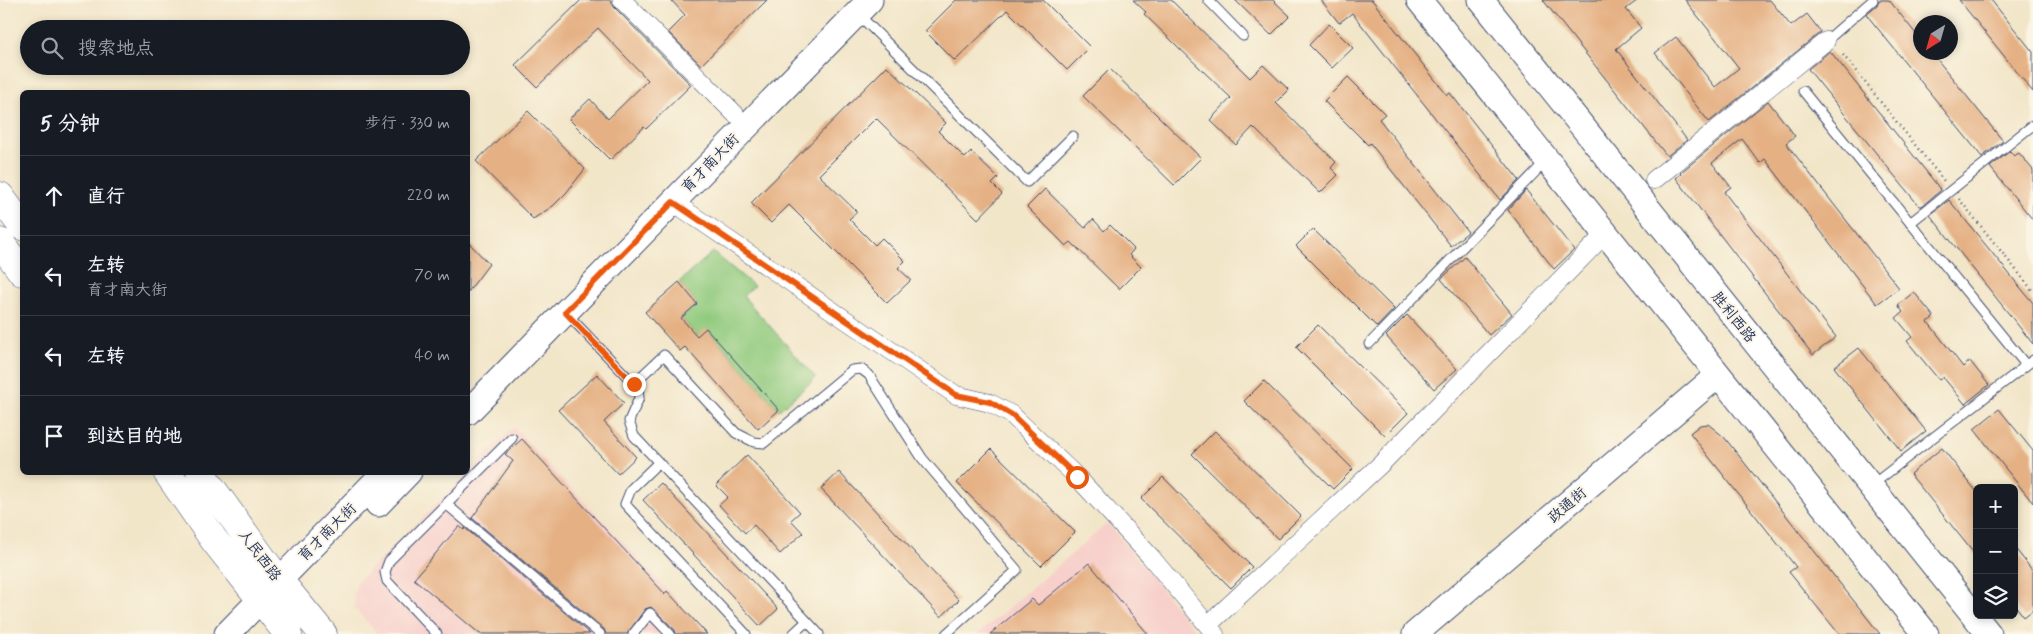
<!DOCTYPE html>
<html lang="zh">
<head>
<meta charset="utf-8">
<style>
  :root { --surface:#171b24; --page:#20242c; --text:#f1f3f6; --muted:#9ea1a6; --line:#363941 }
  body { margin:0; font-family:Mynerve,"LXGW WenKai TC",sans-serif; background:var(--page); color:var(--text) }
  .controls { position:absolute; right:15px; bottom:15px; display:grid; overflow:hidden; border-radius:8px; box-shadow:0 2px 8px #0003 }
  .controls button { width:45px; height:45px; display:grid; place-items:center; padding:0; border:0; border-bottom:1px solid var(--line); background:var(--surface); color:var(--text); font:25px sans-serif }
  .compass { position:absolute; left:1913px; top:15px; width:45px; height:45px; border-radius:50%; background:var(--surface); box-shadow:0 2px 8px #0003; rotate:217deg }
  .stop { position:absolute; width:15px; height:15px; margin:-11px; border:4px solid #ea580c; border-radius:50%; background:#fff }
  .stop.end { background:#ea580c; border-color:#fff; box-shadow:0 1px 5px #0008 }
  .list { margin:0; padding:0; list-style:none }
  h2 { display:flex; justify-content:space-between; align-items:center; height:65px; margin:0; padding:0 20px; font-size:21px }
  h2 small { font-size:16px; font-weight:400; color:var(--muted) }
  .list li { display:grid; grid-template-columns:32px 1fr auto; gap:15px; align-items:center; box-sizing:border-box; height:80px; padding:0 20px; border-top:1px solid var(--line) }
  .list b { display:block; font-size:19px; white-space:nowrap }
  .list p { margin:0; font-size:16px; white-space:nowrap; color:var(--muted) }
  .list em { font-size:16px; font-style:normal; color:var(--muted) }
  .icon { flex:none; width:28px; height:28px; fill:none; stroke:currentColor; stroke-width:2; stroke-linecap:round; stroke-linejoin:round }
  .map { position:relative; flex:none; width:2033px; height:634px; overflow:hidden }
  .search { position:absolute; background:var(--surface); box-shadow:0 2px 8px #0003; left:20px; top:20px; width:450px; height:55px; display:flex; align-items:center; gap:12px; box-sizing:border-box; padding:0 18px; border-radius:28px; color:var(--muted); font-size:19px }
  .panel { position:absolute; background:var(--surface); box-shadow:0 2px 8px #0003; left:20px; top:90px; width:450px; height:385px; border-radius:8px }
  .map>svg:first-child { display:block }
  .built { fill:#f7d0cb }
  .green { fill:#92cb7f; stroke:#567d6e }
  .building { fill:#e5b184 }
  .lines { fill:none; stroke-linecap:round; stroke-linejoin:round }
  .lane-casing { stroke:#3b4a6e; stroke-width:11 }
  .street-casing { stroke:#3b4a6e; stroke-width:19 }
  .secondary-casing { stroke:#3b4a6e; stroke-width:27 }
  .primary-casing { stroke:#3b4a6e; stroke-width:29 }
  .path { stroke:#3b4a6e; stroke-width:2.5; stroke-dasharray:1 4; stroke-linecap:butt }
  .lane { stroke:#fff; stroke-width:9 }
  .street { stroke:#fff; stroke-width:18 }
  .secondary { stroke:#fff; stroke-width:25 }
  .primary { stroke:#fff; stroke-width:28 }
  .route { stroke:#ea580c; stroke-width:6 }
  .labels { text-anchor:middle; stroke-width:4; stroke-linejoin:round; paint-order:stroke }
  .street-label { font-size:15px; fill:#1b2f5e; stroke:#fcf5e5 }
</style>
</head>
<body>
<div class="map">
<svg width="2033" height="634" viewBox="0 0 2033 634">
  <rect width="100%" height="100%" fill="#fcf5e5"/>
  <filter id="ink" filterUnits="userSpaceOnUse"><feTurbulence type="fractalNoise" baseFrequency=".02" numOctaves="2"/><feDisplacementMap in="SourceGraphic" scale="10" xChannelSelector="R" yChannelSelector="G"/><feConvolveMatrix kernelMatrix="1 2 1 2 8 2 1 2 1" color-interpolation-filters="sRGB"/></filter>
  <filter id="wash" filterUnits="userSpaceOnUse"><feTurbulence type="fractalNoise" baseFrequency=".0096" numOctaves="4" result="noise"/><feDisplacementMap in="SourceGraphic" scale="20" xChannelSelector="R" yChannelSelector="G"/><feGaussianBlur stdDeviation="1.12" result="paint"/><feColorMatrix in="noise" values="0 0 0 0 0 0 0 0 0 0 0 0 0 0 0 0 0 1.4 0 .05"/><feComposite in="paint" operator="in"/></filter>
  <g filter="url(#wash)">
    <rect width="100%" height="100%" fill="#f2e6c9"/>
    <path class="built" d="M514 427 709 634H378L355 609 354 595 357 582Z
      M1108 523 1198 634H978Z"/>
    <path class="green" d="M713 252 754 286 743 296 816 378 779 410 707 329 697 336 681 318 697 304 679 282Z"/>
    <g id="blocks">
      <path class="building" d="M581 0H611L614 7 691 85 646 129 644 127 610 160 569 119 590 99 608 119 648 80 598 28 537 87 515 65Z
        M671 0H767L701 65 668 32 685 15Z
        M956 0H1043L1090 47 1067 70 1007 10 955 61 925 31Z
        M1133 0H1171L1250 78 1263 65 1289 90 1276 103 1336 162 1331 168 1338 175 1320 193 1253 127 1236 145 1210 120 1231 98 1144 14 1146 12Z
        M1235 0H1273L1290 16 1271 35Z
        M1321 0H1372L1447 95 1450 93 1519 180 1500 200 1352 13 1339 23Z
        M1543 0H1638L1626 9 1641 28 1616 49 1687 140 1667 156Z
        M1685 0H1770L1791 26 1807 14 1821 32 1709 122 1655 53 1676 37 1715 87 1739 68Z
        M1879 0H1889L1920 39V52H1931L2003 141 1982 157 1866 14 1877 5Z
        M1959 0H1991L2033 52V92Z
        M1329 24 1353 48 1332 68 1309 45Z
        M1830 51 1941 190 1922 206H1919L1808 69Z
        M887 66 946 123 938 131 965 158 971 152 998 178 992 184 1002 194 978 219 876 118 819 175 857 212 849 219 875 245 882 238 905 261 898 268 911 280 887 303 789 205 771 223 751 203Z
        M1110 69 1201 158 1174 185 1083 96Z
        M1348 77 1385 114 1379 119 1468 232 1451 246 1370 143 1368 145 1324 101Z
        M1768 101 1795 136 1786 143 1899 288 1877 304 1765 159 1760 163 1742 139 1712 163 1731 187 1724 192 1836 337 1813 355 1676 178 1681 174 1680 173Z
        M528 111 585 169 566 193 553 206 533 219 476 161Z
        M2010 151 2014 156 2019 153 2033 170V220L1990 167Z
        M1045 189 1085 228 1093 219 1104 231 1110 225 1134 249 1129 255 1141 267 1119 289 1071 242 1066 246 1027 207Z
        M1526 190 1574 250 1554 269 1508 210Z
        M1949 200 2033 303V344L1930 215Z
        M1313 229 1394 309 1377 327 1296 246Z
        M468 242 489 264 468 292Z
        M1465 257 1512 314 1489 335 1441 279Z
        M679 282 697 304 681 318 697 336 706 328 779 410 758 429 685 347 680 351 645 312Z
        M1914 292 1934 317 1928 322 1963 367 1970 361 1989 385 1965 404 1943 377 1939 380 1907 341 1912 337 1896 318 1903 312 1898 305Z
        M1407 315 1457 369 1434 389 1386 336Z
        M1318 325 1408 413 1385 436 1296 347Z
        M1859 348 1926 431 1901 451 1834 367Z
        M597 374 624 403 604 422 636 457 618 474 558 410Z
        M1264 381 1353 469 1333 489 1244 401Z
        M1999 409 2033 451V503L1974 429Z
        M1708 424 1724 437 1880 634H1839L1789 572 1796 567 1690 433 1700 425Z
        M1215 431 1301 516 1278 539 1192 454Z
        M522 439 665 594 667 591 707 634H676L675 630 651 607 645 609 627 634H606L604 629 472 518 513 461 505 454Z
        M1942 448 1977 492V557L1910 474Z
        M991 449 1075 532 1041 566 957 483Z
        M747 455 800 512 791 520 803 533 780 554 754 525 745 533 719 505 728 497 716 485Z
        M839 472 959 600 941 617 821 489Z
        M1163 477 1252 567 1231 588 1141 499Z
        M661 483 778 609 760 626 643 500Z
        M459 526 464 530 465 528 590 634H480L414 579Z
        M2014 547 2033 571V610L2024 617 2014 604Z
        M1089 563 1148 634H990L1032 599 1038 605Z"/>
    </g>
  </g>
  <g filter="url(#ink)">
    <use href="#blocks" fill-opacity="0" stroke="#3b4a6e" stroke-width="1"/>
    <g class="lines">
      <g class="lane-casing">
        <path id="lane" d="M1208 0 1243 36
          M859 15 1027 182 1073 136
          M1826 41 1873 0
          M1803 91 2026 365
          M1910 223 2033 125
          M567 314 638 388 639 398 629 421 634 436 819 634
          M1369 344 1546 161
          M634 383 664 355 736 433 754 442 764 443 852 370 861 369 869 375 922 458 1017 570 946 634
          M658 463 631 489 625 504 746 634
          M1872 485 2033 360
          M446 504 600 634
          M437 634 387 581 385 572 389 561 512 438
          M633 634 650 613 670 634
          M793 634 807 621"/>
      </g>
      <g class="street-casing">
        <path id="street" d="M622 0 735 114
          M1654 180 1826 41
          M673 202 956 395 990 403 1012 415 1077 477 1150 556 1215 634
          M1208 625 1382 463 1605 234"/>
      </g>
      <g class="secondary-casing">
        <path id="secondary" d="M1419 0 1926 634
          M1481 0 1989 634
          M468 412 870 0
          M378 504 409 472
          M227 634 385 472
          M1415 634 1718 375"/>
      </g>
      <g class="primary-casing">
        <path id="primary" d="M0 196 22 226
          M0 242 22 272
          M167 472 214 540 288 634
          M200 472 273 573 323 634"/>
      </g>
      <path class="path" d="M1843 55 1944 181
        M1959 199 2033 291"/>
      <use href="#lane" class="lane"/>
      <use href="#street" class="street"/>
      <use href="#secondary" class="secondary"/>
      <use href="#primary" class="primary"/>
    </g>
  </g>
  <g class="lines" filter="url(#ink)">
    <path class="route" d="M634 384 565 312 673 202 956 395 990 402 1012 415 1077 477"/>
  </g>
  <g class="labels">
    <g class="street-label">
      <text transform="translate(710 163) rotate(-46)" y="5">育才南大街</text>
      <text transform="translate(1734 317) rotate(51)" y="5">胜利西路</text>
      <text transform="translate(1567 505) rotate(-41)" y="5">政通街</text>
      <text transform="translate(327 532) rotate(-45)" y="5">育才南大街</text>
      <text transform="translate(260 555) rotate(53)" y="5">人民西路</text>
    </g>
  </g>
</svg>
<div class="controls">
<button>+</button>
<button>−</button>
<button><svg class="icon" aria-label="layers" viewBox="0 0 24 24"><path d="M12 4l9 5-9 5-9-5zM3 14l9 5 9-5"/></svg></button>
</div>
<svg class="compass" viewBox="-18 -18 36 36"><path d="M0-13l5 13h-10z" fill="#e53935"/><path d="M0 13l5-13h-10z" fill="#9ea1a6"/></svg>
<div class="stop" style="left:1077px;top:477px"></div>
<div class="stop end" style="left:634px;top:384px"></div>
<div class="search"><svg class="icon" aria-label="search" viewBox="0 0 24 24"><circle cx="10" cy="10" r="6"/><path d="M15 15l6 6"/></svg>搜索地点</div>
<section class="panel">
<h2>5 分钟<small>步行 · 330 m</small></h2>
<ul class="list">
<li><svg class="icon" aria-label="ahead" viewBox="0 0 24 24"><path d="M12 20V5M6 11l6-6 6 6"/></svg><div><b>直行</b></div><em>220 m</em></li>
<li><svg class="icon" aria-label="left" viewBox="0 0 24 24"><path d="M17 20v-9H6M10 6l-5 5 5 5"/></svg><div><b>左转</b><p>育才南大街</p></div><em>70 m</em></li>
<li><svg class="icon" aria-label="left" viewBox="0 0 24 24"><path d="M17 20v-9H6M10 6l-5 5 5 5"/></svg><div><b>左转</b></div><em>40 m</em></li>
<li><svg class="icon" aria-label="arrive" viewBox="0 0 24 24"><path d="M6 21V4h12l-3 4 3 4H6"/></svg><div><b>到达目的地</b></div></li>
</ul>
</section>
</div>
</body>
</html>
